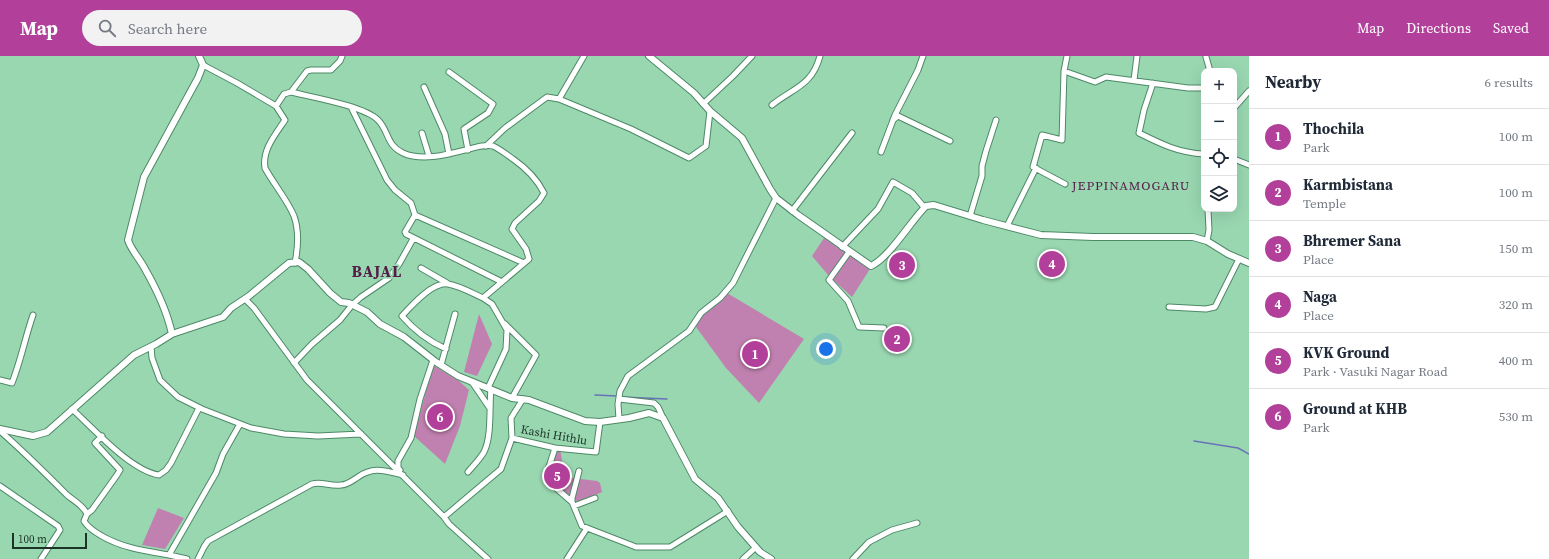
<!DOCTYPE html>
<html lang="en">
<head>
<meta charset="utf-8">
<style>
  :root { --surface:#fff; --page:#f2f2f3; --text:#1f2937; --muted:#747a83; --line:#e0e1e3; --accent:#b23f9a }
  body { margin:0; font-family:"Source Serif 4",serif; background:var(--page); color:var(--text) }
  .controls { position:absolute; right:12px; top:12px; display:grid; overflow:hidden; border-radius:8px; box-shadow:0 4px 16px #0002 }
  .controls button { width:36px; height:36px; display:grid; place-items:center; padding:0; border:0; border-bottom:1px solid var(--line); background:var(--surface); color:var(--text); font:20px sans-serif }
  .scale { position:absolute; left:12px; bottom:10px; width:75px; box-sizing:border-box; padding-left:4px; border:2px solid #1b3425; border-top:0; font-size:11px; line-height:14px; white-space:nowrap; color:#1b3425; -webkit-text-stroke:3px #99d7b1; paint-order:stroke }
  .you { position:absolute; left:826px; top:293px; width:14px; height:14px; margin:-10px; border:3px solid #fff; border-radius:50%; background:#1a73e8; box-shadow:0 0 0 6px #1a73e833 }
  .badge { display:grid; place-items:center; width:26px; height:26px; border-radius:50%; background:var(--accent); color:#fff; font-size:13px; font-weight:700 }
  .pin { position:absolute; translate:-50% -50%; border:2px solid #fff; box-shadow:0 1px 4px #0006 }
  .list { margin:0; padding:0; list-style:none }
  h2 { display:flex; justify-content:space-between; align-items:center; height:52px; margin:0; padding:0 16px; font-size:17px }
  h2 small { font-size:13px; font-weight:400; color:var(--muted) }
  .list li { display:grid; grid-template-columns:26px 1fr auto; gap:12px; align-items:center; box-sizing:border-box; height:56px; padding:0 16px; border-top:1px solid var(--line) }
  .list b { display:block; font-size:15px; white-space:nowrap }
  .list p { margin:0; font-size:13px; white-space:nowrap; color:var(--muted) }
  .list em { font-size:13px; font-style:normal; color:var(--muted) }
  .icon { flex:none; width:22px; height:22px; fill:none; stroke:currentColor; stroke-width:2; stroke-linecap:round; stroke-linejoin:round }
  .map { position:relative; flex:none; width:1249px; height:503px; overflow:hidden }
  header { display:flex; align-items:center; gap:24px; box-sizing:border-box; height:56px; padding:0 20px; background:var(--accent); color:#fff }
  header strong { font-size:19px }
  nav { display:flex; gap:22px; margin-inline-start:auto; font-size:14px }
  .search { width:280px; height:36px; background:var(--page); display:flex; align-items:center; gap:10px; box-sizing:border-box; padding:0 14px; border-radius:22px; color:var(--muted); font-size:15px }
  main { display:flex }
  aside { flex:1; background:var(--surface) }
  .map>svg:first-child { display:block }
  .green { fill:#c181b0 }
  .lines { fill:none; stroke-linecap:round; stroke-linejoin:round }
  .stream { stroke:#6972b9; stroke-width:1.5 }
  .minor-casing { stroke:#4d8966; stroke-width:7 }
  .tertiary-casing { stroke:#4d8966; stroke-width:8 }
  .minor { stroke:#fff; stroke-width:5 }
  .tertiary { stroke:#fff; stroke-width:6 }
  .labels { text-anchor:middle; stroke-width:3.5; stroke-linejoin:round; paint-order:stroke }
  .street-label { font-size:12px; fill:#1b3425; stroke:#99d7b1 }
  .neighbourhood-label { font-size:13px; letter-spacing:1px; fill:#541d48; stroke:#99d7b1 }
  .district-label { font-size:16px; font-weight:bold; letter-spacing:1px; fill:#541d48; stroke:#99d7b1 }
</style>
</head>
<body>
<header>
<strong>Map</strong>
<div class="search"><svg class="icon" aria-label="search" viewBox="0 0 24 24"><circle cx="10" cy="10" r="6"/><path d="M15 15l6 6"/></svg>Search here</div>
<nav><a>Map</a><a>Directions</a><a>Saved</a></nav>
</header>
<main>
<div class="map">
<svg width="1249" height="503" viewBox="0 0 1249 503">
  <rect width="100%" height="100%" fill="#99d7b1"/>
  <path class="green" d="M824 182 870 213 852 241 829 220 812 200Z
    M727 237 804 283 759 347 726 312 696 271 700 262Z
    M479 258 492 288 477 320 464 316Z
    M433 309 459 325 469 334 460 370 445 408 414 380Z
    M556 393H560L565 421 597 425 600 427 602 436C593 440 582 448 573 444L548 422Z
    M158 452 184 462 165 493 142 489Z"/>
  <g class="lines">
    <path class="stream" d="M595 339 617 340
      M621 341 667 343
      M1194 385 1238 392 1249 398"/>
    <g class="minor-casing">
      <path id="minor" d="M1206 1 1210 15
        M203 9 237 27 276 50 284 38 291 36C311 41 364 50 378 64 389 75 386 89 403 97 423 106 449 98 469 93 476 91 486 88 493 90 500 93 507 99 513 103 526 112 537 123 544 137L539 145 515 167 512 173 526 193 529 203 483 242 492 248 507 274 506 293 488 332
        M1064 15 1095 26 1106 21 1188 32H1204
        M449 16 493 48 488 57 464 73 468 94
        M1134 24 1137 0
        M1153 27 1144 54 1139 77C1161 88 1179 97 1204 98
        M424 31 445 78 449 98
        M291 36 307 15 311 14H331L340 5 342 0
        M559 43 631 73 689 102 706 90 710 55
        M703 48 733 20 752 0
        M772 49C793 32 812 30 820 0
        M276 50 285 64C275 79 262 94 265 112 273 127 288 145 294 160 299 174 298 192 295 207
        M351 51 387 124 395 134 411 147 415 159 405 176 406 178 502 226
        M1234 52 1249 35
        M893 64 898 60 950 85
        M422 77 429 100
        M486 90 505 72 547 41 559 43 584 0
        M881 96 895 59 918 14 923 0
        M1234 103 1249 109
        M1065 128 1033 111 1042 79 1062 84 1064 15 1067 0
        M792 155 852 77
        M415 159 524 207
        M970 160 982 120V110L986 95 996 64
        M1007 170 1036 112
        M1207 185 1209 174 1208 153
        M842 191 878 153 893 126 912 137 924 151
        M849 196 829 224 848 245 859 271 884 272
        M421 212 447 227
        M245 243 254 252 307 324 444 461 449 468 488 503
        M1169 251 1206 253 1215 251 1239 203
        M505 268 536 299 512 342
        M151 291 152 302 160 324 178 341 202 353 251 372 284 378 318 380 361 378
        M446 293C428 285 414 274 402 260 411 250 433 225 448 228 460 230 472 237 483 242
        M294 307 312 288 340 264 352 249 361 241 389 222 399 208 413 183
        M441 309 455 258
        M0 324 12 327C21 304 25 282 33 259
        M472 326 489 351
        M619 343 654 347 658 351 663 362
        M72 353C94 373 131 415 159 419L166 414 171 407 199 352
        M619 363 618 348 620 335 628 320 689 275 701 257 720 242 733 227 776 142
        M0 375C23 395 45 417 67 439 74 445 83 449 87 458L84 465C88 472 94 475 100 479 122 492 145 495 169 499
        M512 382 511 362 523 343
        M555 392 546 420 556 432 572 446 582 470 636 491H670L728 455
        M400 414 398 412V405L411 382 420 343 433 304
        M468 416C473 410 480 403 484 396 492 380 489 352 491 333
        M0 430 58 470 60 474 41 503
        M572 446V442L579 415
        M574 450 595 442
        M87 458 92 454 117 419 120 414 95 387 102 380
        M444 461 501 413 512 382 555 392 596 396 600 366
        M187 503 169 499 216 417 223 398 240 368
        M198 503 204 491 208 485 312 428C322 425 331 431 341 429 347 429 352 425 358 421 374 410 385 415 403 419
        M567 503 587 472
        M743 503 756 491
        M853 503 869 486 892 474 917 467"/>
    </g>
    <g class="tertiary-casing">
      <path id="tertiary" d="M649 0 694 37 710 55 742 82 770 133 776 142 798 159 871 210C890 201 910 166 926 150L934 149 983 164 1041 179 1093 181H1193L1207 185 1228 198 1249 207
        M172 278C167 255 157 234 145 213 140 203 131 194 128 184L144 121 198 22 203 9 199 0
        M0 373 33 380 47 376 134 299 156 288 172 278 223 261 231 252 249 240 289 207 299 206 308 213 330 237 341 246 349 247 367 256 380 268 404 281 436 306 458 320 512 342 529 344 585 365 600 366 629 362 649 357 663 362 695 423 718 442 738 471 760 496 771 503"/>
    </g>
    <use href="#minor" class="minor"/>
    <use href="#tertiary" class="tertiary"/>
  </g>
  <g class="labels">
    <g class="street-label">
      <text transform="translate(554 379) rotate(10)" y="4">Kashi Hithlu</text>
    </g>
    <g class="neighbourhood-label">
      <text x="1131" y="134">JEPPINAMOGARU</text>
    </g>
    <g class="district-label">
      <text x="377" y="221">BAJAL</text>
    </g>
  </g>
</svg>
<div class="controls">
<button>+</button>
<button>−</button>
<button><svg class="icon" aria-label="locate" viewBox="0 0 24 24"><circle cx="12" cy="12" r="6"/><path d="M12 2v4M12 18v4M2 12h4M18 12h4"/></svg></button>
<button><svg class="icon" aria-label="layers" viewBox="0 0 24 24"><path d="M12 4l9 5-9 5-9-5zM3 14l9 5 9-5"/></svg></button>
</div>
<div class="scale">100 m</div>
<div class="you"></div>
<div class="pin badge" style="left:755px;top:298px">1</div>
<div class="pin badge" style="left:897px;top:283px">2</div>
<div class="pin badge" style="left:902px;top:209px">3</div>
<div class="pin badge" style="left:1052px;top:208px">4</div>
<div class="pin badge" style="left:557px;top:420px">5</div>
<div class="pin badge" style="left:440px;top:361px">6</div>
</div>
<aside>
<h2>Nearby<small>6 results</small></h2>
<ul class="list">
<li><span class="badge">1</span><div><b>Thochila</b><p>Park</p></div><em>100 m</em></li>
<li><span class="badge">2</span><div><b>Karmbistana</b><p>Temple</p></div><em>100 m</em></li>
<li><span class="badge">3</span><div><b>Bhremer Sana</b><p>Place</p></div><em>150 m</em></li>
<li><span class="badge">4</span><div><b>Naga</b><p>Place</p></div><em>320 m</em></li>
<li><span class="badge">5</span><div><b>KVK Ground</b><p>Park · Vasuki Nagar Road</p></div><em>400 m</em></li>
<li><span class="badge">6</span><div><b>Ground at KHB</b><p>Park</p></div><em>530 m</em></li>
</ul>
</aside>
</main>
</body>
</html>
